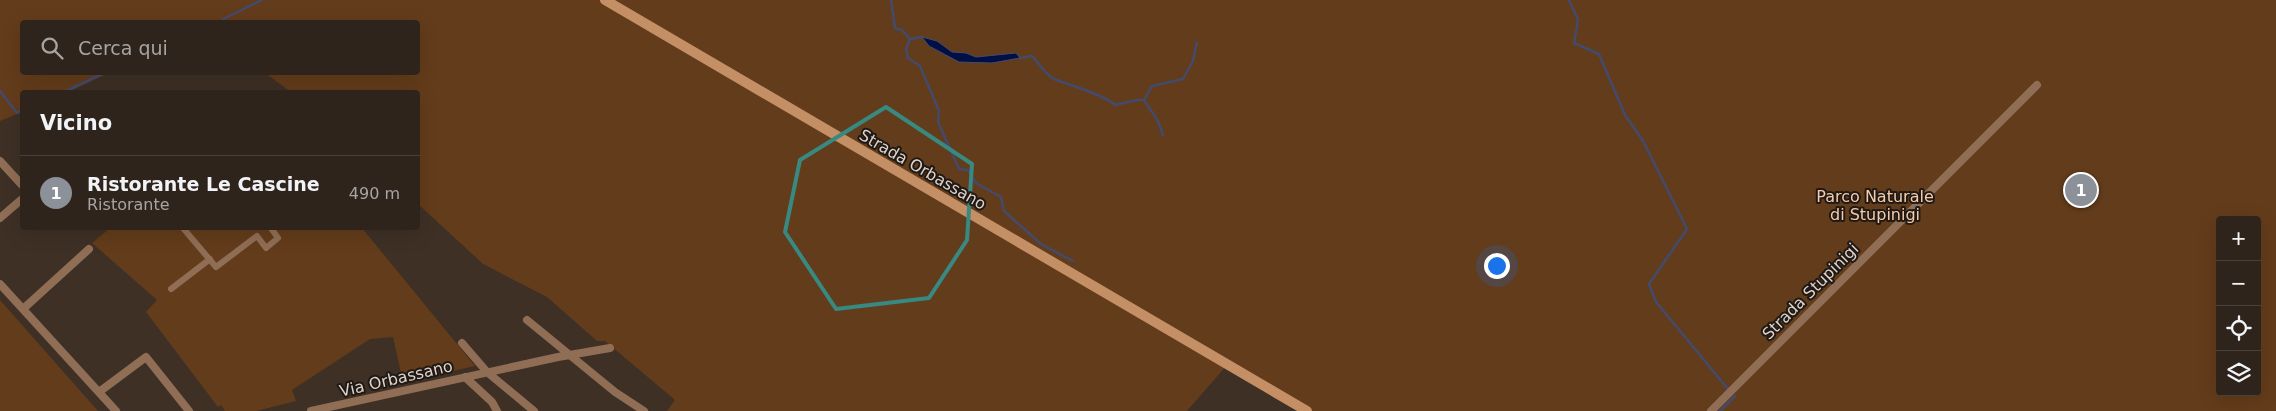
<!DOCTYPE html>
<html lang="it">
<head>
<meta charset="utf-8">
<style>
  :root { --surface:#2e241c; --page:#3a3029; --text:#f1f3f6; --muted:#a7a4a3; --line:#49413b; --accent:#8c9099 }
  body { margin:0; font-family:"DejaVu Sans",sans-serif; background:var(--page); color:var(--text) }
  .controls { position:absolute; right:15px; bottom:15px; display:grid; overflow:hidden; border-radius:5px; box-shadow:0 5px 20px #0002 }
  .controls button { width:45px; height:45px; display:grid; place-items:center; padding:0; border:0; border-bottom:1px solid var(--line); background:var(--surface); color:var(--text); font:25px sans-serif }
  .you { position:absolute; left:1496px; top:265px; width:18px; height:18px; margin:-12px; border:4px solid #fff; border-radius:50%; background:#1a73e8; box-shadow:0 0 0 8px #1a73e833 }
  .badge { display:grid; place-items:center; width:32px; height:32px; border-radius:50%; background:var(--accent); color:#fff; font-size:16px; font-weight:700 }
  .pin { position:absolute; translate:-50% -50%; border:2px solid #fff; box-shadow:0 1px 5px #0006 }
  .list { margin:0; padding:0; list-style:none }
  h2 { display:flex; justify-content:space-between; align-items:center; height:65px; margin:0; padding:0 20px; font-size:21px }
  h2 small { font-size:16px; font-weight:400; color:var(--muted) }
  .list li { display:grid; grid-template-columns:32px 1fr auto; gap:15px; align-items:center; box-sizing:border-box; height:75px; padding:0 20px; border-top:1px solid var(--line) }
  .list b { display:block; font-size:19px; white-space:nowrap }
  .list p { margin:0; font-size:16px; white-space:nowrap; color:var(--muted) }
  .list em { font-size:16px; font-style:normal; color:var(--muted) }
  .icon { flex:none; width:28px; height:28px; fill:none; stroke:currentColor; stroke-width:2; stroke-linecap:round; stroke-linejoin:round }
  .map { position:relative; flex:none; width:2276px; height:411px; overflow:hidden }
  .search { position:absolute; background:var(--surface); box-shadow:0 5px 20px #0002; left:20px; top:20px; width:400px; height:55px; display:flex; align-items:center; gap:12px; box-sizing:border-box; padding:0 18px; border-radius:5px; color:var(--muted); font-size:19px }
  .panel { position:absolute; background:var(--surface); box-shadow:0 5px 20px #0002; left:20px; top:90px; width:400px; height:140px; border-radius:5px }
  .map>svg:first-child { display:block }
  .green { fill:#633c1b; fill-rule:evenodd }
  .water { fill:#001044; stroke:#434b6d }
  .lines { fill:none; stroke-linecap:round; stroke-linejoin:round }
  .stream { stroke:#434b6d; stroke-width:2.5 }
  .pedestrian { stroke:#906e55; stroke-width:6 }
  .minor { stroke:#906e55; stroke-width:8 }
  .secondary { stroke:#c48f65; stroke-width:10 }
  .marked { fill:none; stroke:#388981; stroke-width:4; stroke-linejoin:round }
  .labels { text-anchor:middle; stroke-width:4; stroke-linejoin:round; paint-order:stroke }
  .street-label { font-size:16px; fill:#ded4cd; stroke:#201914 }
  .park-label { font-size:16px; fill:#f5cbac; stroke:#201914 }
</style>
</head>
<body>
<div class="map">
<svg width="2276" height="411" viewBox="0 0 2276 411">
  <rect width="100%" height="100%" fill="#3e3025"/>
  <path class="green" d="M0 0H2276V411H1310L1228 364 1187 411H667L675 400 605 341H597L547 297 483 264 418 204V92H291L265 73 418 72V22H22V72L109 73 68 92H22V112L0 121ZM2220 220H2257V392H2220Z
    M110 228H362L475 366 403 382 393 337 370 339 292 390 296 401 256 411H225L221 405 218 407 146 312 157 300 92 243Z
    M0 300 98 411H0Z"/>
  <path class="water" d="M922 37 937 41 952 52 966 53 976 57 1016 53 1020 58 992 63 959 62 929 46Z"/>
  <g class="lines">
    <path class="stream" d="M891 0 895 28 902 30 910 39 906 49 908 58 920 66 939 111 938 122 959 169 968 170 976 183 1001 197 1004 211 1041 244 1073 261
      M1569 0 1578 20 1574 43 1599 54 1625 115 1643 141 1687 229 1649 284 1656 302 1728 389
      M223 19 262 0
      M910 39 922 37
      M1020 58 1032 56C1038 62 1046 76 1054 79 1069 85 1105 95 1115 105L1137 100H1144L1158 121 1163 135
      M0 91 17 113 22 110
      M64 92 106 72
      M1144 100 1152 86 1183 79 1193 61 1197 42
      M1720 411 1735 396"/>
    <path class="pedestrian" d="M183 228 216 267 257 236 266 248 278 238 271 228
      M171 289 210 259"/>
    <path class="minor" d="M0 161 22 185
      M0 218 22 199
      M0 284 116 411
      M23 309 89 249
      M527 320 615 392 644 411
      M462 343 487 372 534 411
      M465 377 492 402 497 411
      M99 392 146 357 189 411
      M311 411 558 357 610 348
      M1711 411 2037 85"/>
    <path class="secondary" d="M605 0 1307 411"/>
  </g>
  <path class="marked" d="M886 107 972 164 967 240 929 298 836 309 785 232 800 160Z"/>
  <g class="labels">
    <g class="street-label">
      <text transform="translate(923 169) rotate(30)" y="6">Strada Orbassano</text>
      <text transform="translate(1810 291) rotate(-45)" y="6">Strada Stupinigi</text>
      <text transform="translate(396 378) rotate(-13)" y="6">Via Orbassano</text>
    </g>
    <g class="park-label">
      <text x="1875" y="202">Parco Naturale<tspan x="1875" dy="18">di Stupinigi</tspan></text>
    </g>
  </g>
</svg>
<div class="controls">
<button>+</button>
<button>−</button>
<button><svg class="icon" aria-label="locate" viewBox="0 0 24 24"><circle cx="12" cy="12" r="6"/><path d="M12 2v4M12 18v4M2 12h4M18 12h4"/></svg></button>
<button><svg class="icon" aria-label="layers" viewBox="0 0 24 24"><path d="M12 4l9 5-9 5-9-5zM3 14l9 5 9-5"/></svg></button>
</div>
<div class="you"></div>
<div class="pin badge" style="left:2081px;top:190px">1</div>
<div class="search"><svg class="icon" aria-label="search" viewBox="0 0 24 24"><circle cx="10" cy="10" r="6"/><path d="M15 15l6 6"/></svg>Cerca qui</div>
<section class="panel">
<h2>Vicino<small></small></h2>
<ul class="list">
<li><span class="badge">1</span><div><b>Ristorante Le Cascine</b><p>Ristorante</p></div><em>490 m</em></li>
</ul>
</section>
</div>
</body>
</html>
